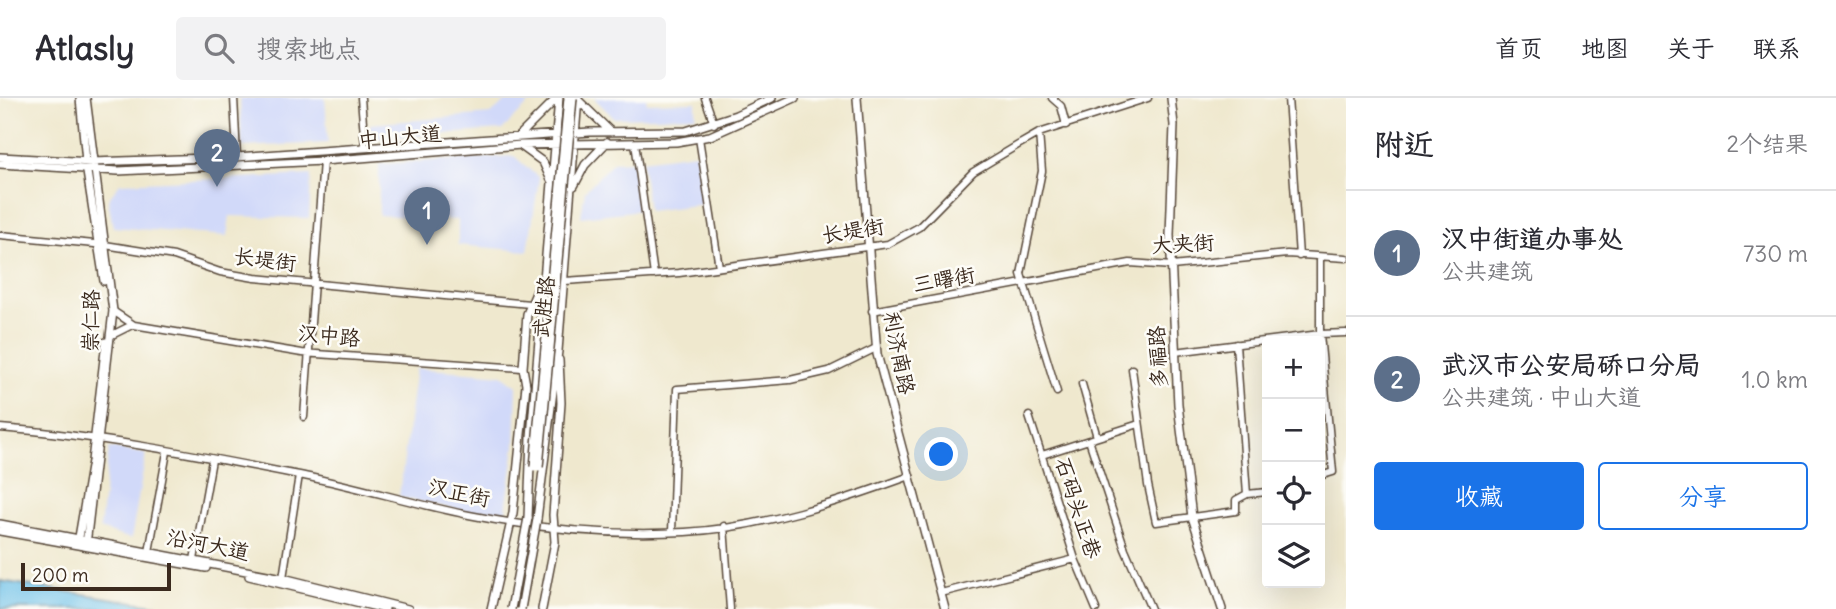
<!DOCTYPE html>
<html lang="zh">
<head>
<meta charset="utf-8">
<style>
  :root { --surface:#fff; --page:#f2f2f3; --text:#2b2b33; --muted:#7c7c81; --line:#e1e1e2; --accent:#1a73e8 }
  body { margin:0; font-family:Delius,"LXGW WenKai TC",sans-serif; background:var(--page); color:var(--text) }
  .controls { position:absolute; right:21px; bottom:21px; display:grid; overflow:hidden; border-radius:7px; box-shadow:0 7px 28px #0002 }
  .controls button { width:63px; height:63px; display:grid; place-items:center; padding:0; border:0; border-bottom:2px solid var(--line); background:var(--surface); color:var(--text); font:35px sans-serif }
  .scale { position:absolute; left:21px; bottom:18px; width:150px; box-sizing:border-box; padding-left:7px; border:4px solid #3b2a1e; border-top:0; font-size:19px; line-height:24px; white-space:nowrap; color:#3b2a1e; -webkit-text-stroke:5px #fdfcf7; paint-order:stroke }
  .you { position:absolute; left:942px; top:357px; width:24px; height:24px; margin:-18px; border:5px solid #fff; border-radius:50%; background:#1a73e8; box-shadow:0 0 0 10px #1a73e833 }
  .badge { display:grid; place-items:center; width:46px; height:46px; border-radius:50%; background:var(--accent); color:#fff; font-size:23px; font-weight:700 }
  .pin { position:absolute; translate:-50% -58px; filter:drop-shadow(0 2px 4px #0008) }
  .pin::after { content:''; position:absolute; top:37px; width:24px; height:21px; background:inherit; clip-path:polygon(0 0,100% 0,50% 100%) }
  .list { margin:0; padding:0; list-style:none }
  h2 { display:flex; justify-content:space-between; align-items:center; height:91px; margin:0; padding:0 28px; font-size:30px }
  h2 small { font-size:23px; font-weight:400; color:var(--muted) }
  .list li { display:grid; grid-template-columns:46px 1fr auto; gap:21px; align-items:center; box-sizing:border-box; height:126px; padding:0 28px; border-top:2px solid var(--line) }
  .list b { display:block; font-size:26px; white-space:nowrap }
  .list p { margin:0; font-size:23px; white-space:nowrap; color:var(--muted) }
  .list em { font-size:23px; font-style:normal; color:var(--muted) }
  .actions { display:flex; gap:14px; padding:21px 28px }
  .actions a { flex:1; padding:16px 0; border:2px solid var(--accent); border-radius:7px; text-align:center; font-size:24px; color:var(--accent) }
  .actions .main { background:var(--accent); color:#fff }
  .icon { flex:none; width:38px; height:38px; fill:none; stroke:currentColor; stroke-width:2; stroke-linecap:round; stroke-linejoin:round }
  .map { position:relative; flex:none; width:1346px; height:511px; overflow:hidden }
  header { display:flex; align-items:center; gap:42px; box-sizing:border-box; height:98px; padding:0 35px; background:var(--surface); border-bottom:2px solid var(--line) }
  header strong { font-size:33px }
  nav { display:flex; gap:38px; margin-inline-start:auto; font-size:24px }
  .search { width:490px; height:63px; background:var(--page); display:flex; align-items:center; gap:18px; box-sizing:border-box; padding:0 24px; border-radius:7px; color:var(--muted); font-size:26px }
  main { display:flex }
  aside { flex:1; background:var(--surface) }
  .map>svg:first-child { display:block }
  .built { fill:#d1d9f9 }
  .water { fill:#6cc0e8; stroke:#547583; stroke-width:2 }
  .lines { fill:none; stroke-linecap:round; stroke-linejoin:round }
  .minor-casing { stroke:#564638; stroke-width:9 }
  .major-casing { stroke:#564638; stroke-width:10 }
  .minor { stroke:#fff; stroke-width:6 }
  .major { stroke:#fff; stroke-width:7 }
  .major-bridge-casing { stroke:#564638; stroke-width:10; stroke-linecap:butt }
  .major-bridge { stroke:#fff; stroke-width:7 }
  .labels { text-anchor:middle; stroke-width:5; stroke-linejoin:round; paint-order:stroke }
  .street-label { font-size:21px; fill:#3b2a1e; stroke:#fdfcf7 }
</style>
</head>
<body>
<header>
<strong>Atlasly</strong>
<div class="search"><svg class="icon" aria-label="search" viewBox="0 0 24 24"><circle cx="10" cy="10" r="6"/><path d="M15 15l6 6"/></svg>搜索地点</div>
<nav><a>首页</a><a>地图</a><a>关于</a><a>联系</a></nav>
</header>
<main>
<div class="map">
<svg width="1346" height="511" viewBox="0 0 1346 511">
  <rect width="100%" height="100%" fill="#fdfcf7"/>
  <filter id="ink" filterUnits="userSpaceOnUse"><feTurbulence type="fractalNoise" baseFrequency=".0143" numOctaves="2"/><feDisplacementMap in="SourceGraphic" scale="14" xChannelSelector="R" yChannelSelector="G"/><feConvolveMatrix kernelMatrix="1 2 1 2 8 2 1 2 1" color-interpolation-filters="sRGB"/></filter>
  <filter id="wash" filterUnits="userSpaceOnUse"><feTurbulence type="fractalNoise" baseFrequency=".00686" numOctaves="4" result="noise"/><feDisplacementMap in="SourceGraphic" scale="28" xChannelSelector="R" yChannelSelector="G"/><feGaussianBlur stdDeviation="1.57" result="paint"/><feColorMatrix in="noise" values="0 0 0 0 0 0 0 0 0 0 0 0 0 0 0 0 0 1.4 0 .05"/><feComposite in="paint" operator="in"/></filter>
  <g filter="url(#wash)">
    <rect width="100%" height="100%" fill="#efe8ce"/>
    <path class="built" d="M240 0H325L328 45 242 49Z
      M510 0H535L502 32 371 41 370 26 491 16Z
      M594 0H646L647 5 696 4V18L614 20Z
      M696 55 704 106 648 113 642 62Z
      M514 58 539 80 528 153 458 147V122L379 117V66Z
      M634 63 641 112 581 119 585 93 613 64Z
      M311 77 309 120 230 118 227 138 113 129 108 102 120 85Z
      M416 270 502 277 517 288 515 348 505 418 473 415 399 399Z
      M109 350 146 356 131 441 100 431Z"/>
    <path class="water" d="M0 483 166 509 174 511H0Z"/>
  </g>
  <g filter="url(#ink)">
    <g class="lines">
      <g class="minor-casing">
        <path id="minor" d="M234 0 237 59
          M361 0 365 49
          M705 0 714 26
          M1052 0 1061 8 1066 27
          M1288 0 1299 158
          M1039 35 1042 73 1021 176 1057 294
          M699 40 719 169
          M635 45 654 177
          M0 137 105 147 174 158 220 174 255 180 530 206
          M1320 160V236L1333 374 1320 378
          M565 183 679 175 888 146 919 129 973 74 1018 47 1039 35 1148 0
          M113 213 134 227 302 255 523 270
          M872 213 1130 165 1172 168 1287 156 1346 160
          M112 237 132 227
          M1236 246 1247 396
          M1175 254 1320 236 1346 235
          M1132 271 1148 387 1156 424 1236 413V402L1247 396 1267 394
          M1082 286 1097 339
          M1029 318 1075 461 1096 511
          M304 319 323 63
          M0 330C103 338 207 359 309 379 362 390 415 406 469 417 539 431 613 438 685 434 761 430 839 404 910 378
          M1089 342 1125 451 1151 511
          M1042 357 1139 326
          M724 428 730 511
          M672 434 677 291 790 282 829 273 876 250
          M149 454 167 354
          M194 462 212 362
          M283 480 299 377
          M941 495 1075 461"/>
      </g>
      <g class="major-casing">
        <path id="major" d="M80 0 87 74 104 183
          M857 0 877 256 945 511
          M1171 0 1174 27 1170 137 1178 307 1192 419 1222 511
          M578 2 611 34
          M518 39 557 0
          M521 48 543 64 551 82
          M0 59 92 64 237 59 590 34 686 33 736 17 772 0
          M0 66 118 73 323 63 521 47 676 44 710 38 795 0
          M574 88 585 67 607 44
          M528 420 531 339 559 0
          M537 421 558 253 578 0
          M0 426 283 480 408 511
          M0 433 206 470
          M78 445 92 363 106 244
          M86 447 113 213 86 0
          M249 478 385 511
          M491 511 513 415 526 287 523 270 527 216 542 181
          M542 511 555 444 553 417 561 305 559 262"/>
      </g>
      <use href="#minor" class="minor"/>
      <use href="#major" class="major"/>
      <g class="major-bridge-casing">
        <path id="major-bridge" d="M534 369 568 0
          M539 369 573 0
          M511 511 528 420
          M521 511 537 421"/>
      </g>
      <use href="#major-bridge" class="major-bridge"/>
    </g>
  </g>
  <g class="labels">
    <g class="street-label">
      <text transform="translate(400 39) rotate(-5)" y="7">中山大道</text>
      <text transform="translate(853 133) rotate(-9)" y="7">长堤街</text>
      <text transform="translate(1183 146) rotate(-3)" y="7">大夹街</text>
      <text transform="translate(265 162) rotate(7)" y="7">长堤街</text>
      <text transform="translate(944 182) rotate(-10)" y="7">三曙街</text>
      <text transform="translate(544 209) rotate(-84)" y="7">武胜路</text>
      <text transform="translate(91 223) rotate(-89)" y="7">崇仁路</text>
      <text transform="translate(329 238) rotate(5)" y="7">汉中路</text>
      <text transform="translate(899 255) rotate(79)" y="7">利济南路</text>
      <text transform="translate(1158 259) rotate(-93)" y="7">多福路</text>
      <text transform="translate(459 395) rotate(12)" y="7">汉正街</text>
      <text transform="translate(1078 410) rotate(72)" y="7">石码头正巷</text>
      <text transform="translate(208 447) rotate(11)" y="7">沿河大道</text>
    </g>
  </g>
</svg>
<div class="controls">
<button>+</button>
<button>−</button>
<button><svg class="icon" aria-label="locate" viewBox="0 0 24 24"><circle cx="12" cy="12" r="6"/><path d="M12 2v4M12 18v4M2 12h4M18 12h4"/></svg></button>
<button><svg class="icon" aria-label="layers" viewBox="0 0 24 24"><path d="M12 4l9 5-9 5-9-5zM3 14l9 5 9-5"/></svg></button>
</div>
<div class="scale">200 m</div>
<div class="you"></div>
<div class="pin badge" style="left:427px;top:147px;background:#5c6f8a">1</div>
<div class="pin badge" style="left:217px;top:89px;background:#5c6f8a">2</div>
</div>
<aside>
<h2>附近<small>2个结果</small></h2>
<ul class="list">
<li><span class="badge" style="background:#5c6f8a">1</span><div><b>汉中街道办事处</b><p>公共建筑</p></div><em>730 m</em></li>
<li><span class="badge" style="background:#5c6f8a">2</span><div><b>武汉市公安局硚口分局</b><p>公共建筑 · 中山大道</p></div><em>1.0 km</em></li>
</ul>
<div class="actions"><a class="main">收藏</a><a>分享</a></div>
</aside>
</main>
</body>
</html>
